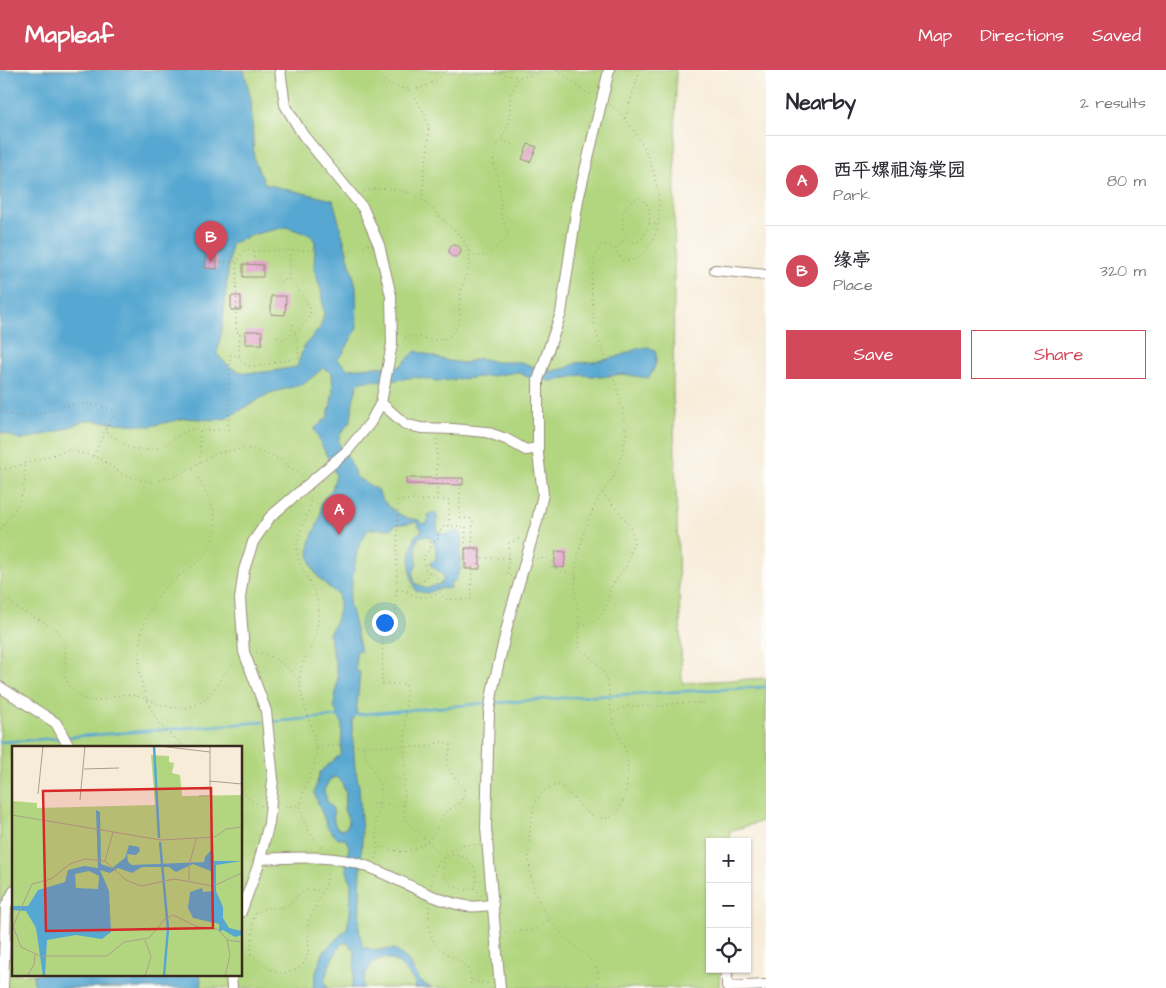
<!DOCTYPE html>
<html lang="en">
<head>
<meta charset="utf-8">
<style>
  :root { --surface:#fff; --page:#f7f7f7; --text:#2b2b33; --muted:#7c7c81; --line:#e1e1e2; --accent:#d1495b }
  body { margin:0; font-family:"Architects Daughter","LXGW WenKai TC",sans-serif; background:var(--page); color:var(--text) }
  .controls { position:absolute; right:15px; bottom:15px; display:grid; overflow:hidden; border-radius:0px; box-shadow:0 1px 4px #0004 }
  .controls button { width:45px; height:45px; display:grid; place-items:center; padding:0; border:0; border-bottom:1px solid var(--line); background:var(--surface); color:var(--text); font:25px sans-serif }
  .you { position:absolute; left:384px; top:552px; width:18px; height:18px; margin:-12px; border:4px solid #fff; border-radius:50%; background:#1a73e8; box-shadow:0 0 0 8px #1a73e833 }
  .badge { display:grid; place-items:center; width:32px; height:32px; border-radius:50%; background:var(--accent); color:#fff; font-size:16px; font-weight:700 }
  .pin { position:absolute; translate:-50% -41px; filter:drop-shadow(0 1px 2px #0008) }
  .pin::after { content:''; position:absolute; top:26px; width:18px; height:15px; background:inherit; clip-path:polygon(0 0,100% 0,50% 100%) }
  .list { margin:0; padding:0; list-style:none }
  h2 { display:flex; justify-content:space-between; align-items:center; height:65px; margin:0; padding:0 20px; font-size:21px }
  h2 small { font-size:16px; font-weight:400; color:var(--muted) }
  .list li { display:grid; grid-template-columns:32px 1fr auto; gap:15px; align-items:center; box-sizing:border-box; height:90px; padding:0 20px; border-top:1px solid var(--line) }
  .list b { display:block; font-size:19px; white-space:nowrap }
  .list p { margin:0; font-size:16px; white-space:nowrap; color:var(--muted) }
  .list em { font-size:16px; font-style:normal; color:var(--muted) }
  .actions { display:flex; gap:10px; padding:15px 20px }
  .actions a { flex:1; padding:11px 0; border:1px solid var(--accent); border-radius:0px; text-align:center; font-size:18px; color:var(--accent) }
  .actions .main { background:var(--accent); color:#fff }
  .icon { flex:none; width:28px; height:28px; fill:none; stroke:currentColor; stroke-width:2; stroke-linecap:round; stroke-linejoin:round }
  .map { position:relative; flex:none; width:766px; height:918px; overflow:hidden }
  header { display:flex; align-items:center; gap:30px; box-sizing:border-box; height:70px; padding:0 25px; background:var(--accent); color:#fff }
  header strong { font-size:24px }
  nav { display:flex; gap:28px; margin-inline-start:auto; font-size:18px }
  main { display:flex }
  aside { flex:1; background:var(--surface) }
  .map>svg:first-child { display:block }
  .green { fill:#b2d680; stroke:#76804f; fill-rule:evenodd }
  .water { fill:#56a7d1; stroke:#486878; fill-rule:evenodd }
  .lines { fill:none; stroke-linecap:round; stroke-linejoin:round }
  .stream { stroke:#56a7d1; stroke-width:2.5 }
  .building { fill:#d98ebe }
  .minor-casing { stroke:#998b7c; stroke-width:12 }
  .path { stroke:#998b7c; stroke-width:1; stroke-dasharray:1 4; stroke-linecap:butt }
  .minor { stroke:#fff; stroke-width:10 }
  .inset-river { fill:none; stroke:#56a7d1; stroke-width:2.5 }
  .inset-road { fill:none; stroke:#ac9e8e; stroke-width:1 }
  .view { fill:#d62828; fill-opacity:0.15; stroke:#d62828; stroke-width:2.5 }
  .inset-edge { fill:none; stroke:#3b2a1e; stroke-width:2.5 }
</style>
</head>
<body>
<header>
<strong>Mapleaf</strong>
<nav><a>Map</a><a>Directions</a><a>Saved</a></nav>
</header>
<main>
<div class="map">
<svg width="766" height="918" viewBox="0 0 766 918">
  <rect width="100%" height="100%" fill="#fdfcf7"/>
  <filter id="ink" filterUnits="userSpaceOnUse"><feTurbulence type="fractalNoise" baseFrequency=".02" numOctaves="2"/><feDisplacementMap in="SourceGraphic" scale="10" xChannelSelector="R" yChannelSelector="G"/><feConvolveMatrix kernelMatrix="1 2 1 2 8 2 1 2 1" color-interpolation-filters="sRGB"/></filter>
  <filter id="wash" filterUnits="userSpaceOnUse"><feTurbulence type="fractalNoise" baseFrequency=".0096" numOctaves="4" result="noise"/><feDisplacementMap in="SourceGraphic" scale="20" xChannelSelector="R" yChannelSelector="G"/><feGaussianBlur stdDeviation="1.12" result="paint"/><feColorMatrix in="noise" values="0 0 0 0 0 0 0 0 0 0 0 0 0 0 0 0 0 1.4 0 .05"/><feComposite in="paint" operator="in"/></filter>
  <g filter="url(#wash)">
    <rect width="100%" height="100%" fill="#f7ecd9"/>
    <path class="green" d="M0 0H676L673 323 682 613 766 608V750L730 761 729 772H710V899H720L719 918H0ZM14 677H241V904H14Z"/>
    <path class="water" d="M0 0H244L251 29 254 89 265 114 333 130 356 216 357 258 342 285 337 289 348 299 373 297H399L416 281 448 291 464 293 480 288 496 292H521L548 302 567 298 576 293 593 292 617 287 636 279 648 277 655 280C658 291 655 299 648 308L622 304 602 307 581 305 552 311 530 308 517 302 492 306 437 311 415 307 396 310 364 311 358 313 353 331 351 350 340 365 338 372 350 391 356 407 379 421C380 432 397 444 407 448 411 449 415 449 419 450L422 454 427 453 429 448 428 445 433 442 437 445 438 462 446 465 455 461 462 464V479H460L461 498 455 511 450 512 451 518 438 519 427 523 416 521C410 507 409 496 411 481 412 476 415 471 415 466L422 461 417 452 395 455 391 459H368L357 480 349 532 361 581H356V601L360 602 356 644 352 652 355 698 359 716 362 767 359 859 363 877 374 880 394 879 407 889 421 912 432 918H414L415 913C409 905 404 897 396 892 376 880 363 901 363 918H351C355 905 354 893 355 880L347 873H342L331 891 324 911 328 918H313L317 899 324 881 347 859 350 843 351 814 346 797 349 776 345 769H338L328 758 314 723 320 702 341 684 342 654 334 637 338 607 329 563C338 550 341 539 338 524 318 510 304 495 311 469 313 462 318 455 320 448 321 443 321 437 321 432L332 419 336 405 314 359 328 347 333 322 332 303 323 298 304 314 270 323 227 348 215 350 186 348 150 356 86 350 60 361 22 370 0 362ZM286 157 311 165 315 172 314 199 321 220 324 245 320 258 304 276 297 297C283 299 251 306 238 301 229 298 222 290 217 284L222 259 231 174 251 165ZM422 466 429 467C436 472 436 480 436 488L430 494 442 504 444 508 442 513 426 519 415 513 413 504 417 493 416 478 418 468ZM337 707 342 713 346 724 344 739 349 752 346 758 342 760 337 758 334 753 333 739 327 731 324 720 330 709Z
      M33 904H200L202 918H34Z"/>
    <g class="lines">
      <path class="stream" d="M493 633 576 627 766 617
        M353 645 487 633
        M269 652 341 646
        M67 667 263 652
        M0 672 61 668"/>
    </g>
    <g id="blocks">
      <path class="building" d="M528 74 537 77 530 92 522 89Z
        M449 181a6 6 0 1 1 12 0a6 6 0 1 1-12 0Z
        M206 186 217 187V199L205 198Z
        M243 194 263 195V207H243Z
        M231 226H241V240H231Z
        M271 226H286L285 245 271 244Z
        M245 261H262V274H245Z
        M406 408H463V415L406 414Z
        M465 478H480V499H465Z
        M556 481 566 482 564 498 554 497Z"/>
    </g>
  </g>
  <g filter="url(#ink)">
    <use href="#blocks" fill-opacity="0" stroke="#998b7c" stroke-width="1"/>
    <g class="lines">
      <g class="minor-casing">
        <path id="minor" d="M715 200 766 205
          M381 333 405 354 421 358 453 359 486 362 506 369 526 380 538 378
          M0 617 56 653 69 677
          M260 789C293 788 331 784 363 795 397 807 430 830 466 836 474 838 484 835 493 835
          M241 842 258 796 269 753 273 709 266 641 244 582 240 529 244 500 253 472 270 447 347 381 370 353 381 333 392 274 391 226 379 175 363 138 303 65 285 35 280 0
          M727 899V917L766 915
          M231 904 232 918
          M3 918 6 836 14 821
          M500 918 486 758 489 642 493 618 510 544 537 451 543 424 538 384V310L561 243 578 130 609 0"/>
      </g>
      <path class="path" d="M373 0C387 19 413 25 433 12 439 8 442 3 449 0
        M496 0C511 9 528 9 543 0
        M557 0 584 21 593 25
        M408 20C433 49 431 60 425 96 423 106 424 117 422 127
        M610 34C622 44 633 58 641 72 657 101 669 150 648 178 641 188 634 191 622 191 616 180 615 174 601 175L595 187 591 212 594 257 616 315 623 342 626 365 622 384 613 408 596 432 584 462 576 495 575 525 580 555 579 578C609 601 608 607 611 643
        M625 48 640 0
        M502 70 515 76
        M364 122C377 115 410 119 422 129 429 134 434 142 441 148 451 157 466 168 469 183 472 197 461 213 460 227 458 243 464 253 449 266 436 277 416 261 402 269
        M639 128C641 130 644 131 646 133 653 143 649 168 636 172 635 173 629 172 628 172 619 158 619 132 639 128Z
        M649 153 657 155
        M616 179 625 169
        M470 181 476 186H483L507 169 508 164 501 145 500 121 493 90 497 76 509 54 510 26 518 7
        M210 192H237
        M254 193V181
        M280 212 287 209
        M277 267 284 269C323 245 313 238 288 208L290 194V180
        M239 286C243 304 271 293 282 291 288 290 293 289 299 288L297 269 292 259 293 253
        M0 341C36 355 42 338 74 334 88 332 103 336 116 341L105 361
        M437 369V430H398L396 550 383 562 382 614H406L404 749 444 787
        M93 386 105 361 129 378 144 380 161 378 182 363 196 358 199 360
        M200 392V360H228L230 285 239 286 240 262H236L237 192 241 184 246 179 254 181 327 180 338 187 369 174
        M0 399 10 398 69 380 99 388 124 405 150 412 176 406 217 383 246 378 272 385 295 401 301 407
        M437 411H460V448L473 449 472 480
        M310 426C313 445 295 461 297 480 299 499 315 515 318 534 320 546 316 563 312 575 309 583 303 590 301 599 295 628 315 653 316 681 317 701 301 718 301 735 301 752 312 767 323 779
        M438 430H449V456H466L465 476
        M449 456H444L438 464 439 467 436 472 431 471 429 481 423 487 425 499 437 507C436 517 439 523 445 529L471 530 472 498
        M0 460C17 437 28 424 24 394
        M479 488 478 498H466V479L479 480V488H509
        M537 488 549 489 552 497 576 506
        M512 507 508 503 509 473 521 468
        M0 519C11 539 28 543 47 554 50 556 55 558 57 560 75 579 57 600 70 617 75 624 83 629 92 631 105 632 116 623 129 625 154 627 168 645 195 635 216 627 220 603 236 592
        M397 519C404 520 408 523 413 525 422 529 431 526 439 523
        M407 521C411 512 417 513 425 510L428 502
        M0 532H7
        M580 555 593 553 599 548 607 535 610 518 627 495 634 471 631 457 603 423
        M256 582C275 585 286 596 299 610
        M186 677C175 669 162 659 156 648 131 608 133 551 166 517 187 495 212 493 215 457 217 435 202 417 192 398
        M364 677C366 693 374 699 379 713 384 726 378 738 376 752 375 765 380 777 375 791
        M317 678 335 675 427 677C435 673 441 670 450 674 451 682 446 689 448 697 450 706 464 712 464 722 464 733 454 736 447 741 441 746 440 754 436 761 428 773 412 784 397 781 390 779 386 777 378 777
        M380 714 393 708 404 709
        M241 720 249 729 262 736
        M372 734 403 735
        M281 738 301 734
        M452 785C467 785 476 794 476 809 476 812 476 814 474 817 466 826 445 813 443 803 442 798 443 792 444 787Z
        M431 815C432 799 443 783 458 776 463 773 472 775 479 775
        M474 818 482 826
        M429 836C427 879 438 876 468 898L471 910 470 918
        M505 863 534 860 550 849
        M241 881C257 884 266 902 282 903 290 903 301 898 305 891 312 881 307 867 308 856 310 841 321 828 326 813 327 809 327 803 328 798
        M251 884 254 845C268 833 269 840 283 837 299 833 297 813 321 822
        M472 910 490 914
        M598 918C598 912 599 904 597 899 591 886 577 879 567 870 558 860 543 842 538 830 527 805 528 778 531 751 534 731 538 720 558 715 574 723 579 741 596 747 627 758 631 702 626 683 622 669 614 657 611 643L627 636H660L677 633H706"/>
      <use href="#minor" class="minor"/>
    </g>
  </g>
  <g transform="translate(12 676)">
    <rect width="230" height="230" fill="#f7ecd9"/>
    <path d="M139 9 157 10V16L162 17 160 27 168 29 170 50 230 49V230H0V55L25 57V62L143 59Z" fill="#b2d680"/>
    <path d="M84 64 88 66 89 118 100 122 113 112 117 99 127 101 128 105 124 109 115 108 116 116 120 119 192 116 193 111 200 103V71L202 115H230L204 119V145L211 161V172L217 182 230 185V189L223 191 211 184 207 186V230V178L181 172 176 162 178 146 190 142 191 146 202 145 201 126 181 118 164 126 157 121H130L120 127 106 122 98 127 88 124 97 145 99 186 90 193 64 189 35 194 33 230H31L24 182 14 165 0 164V160H16L26 144 53 136 56 124 72 120 86 122ZM77 125 87 130 86 143 64 142 63 128Z" fill="#56a7d1" fill-rule="evenodd"/>
    <path class="inset-river" d="M142 0 147 92M148 96 156 183 152 230"/>
    <path class="inset-road" d="M147 0 198 6M72 23 107 22M197 35 230 38M26 48 31 0M187 50H198V0M68 54 73 0M0 69 149 94 203 91 214 83 230 81M93 115 101 86M230 127 201 140 162 133 129 140 114 134 93 115 73 113 58 118 39 133 20 138 1 180 9 201 28 210H95L112 196 137 192 153 173 161 169 186 181 205 183 216 194 230 196M177 135V120L184 93M133 194 139 211 133 230M15 230 22 219 23 209M213 230 218 209 215 193"/>
    <path class="view" d="M199 42 201 182 34 185 31 45Z"/>
    <rect width="230" height="230" class="inset-edge"/>
  </g>
</svg>
<div class="controls">
<button>+</button>
<button>−</button>
<button><svg class="icon" aria-label="locate" viewBox="0 0 24 24"><circle cx="12" cy="12" r="6"/><path d="M12 2v4M12 18v4M2 12h4M18 12h4"/></svg></button>
</div>
<div class="you"></div>
<div class="pin badge" style="left:339px;top:465px">A</div>
<div class="pin badge" style="left:211px;top:192px">B</div>
</div>
<aside>
<h2>Nearby<small>2 results</small></h2>
<ul class="list">
<li><span class="badge">A</span><div><b>西平嫘祖海棠园</b><p>Park</p></div><em>80 m</em></li>
<li><span class="badge">B</span><div><b>缘亭</b><p>Place</p></div><em>320 m</em></li>
</ul>
<div class="actions"><a class="main">Save</a><a>Share</a></div>
</aside>
</main>
</body>
</html>
